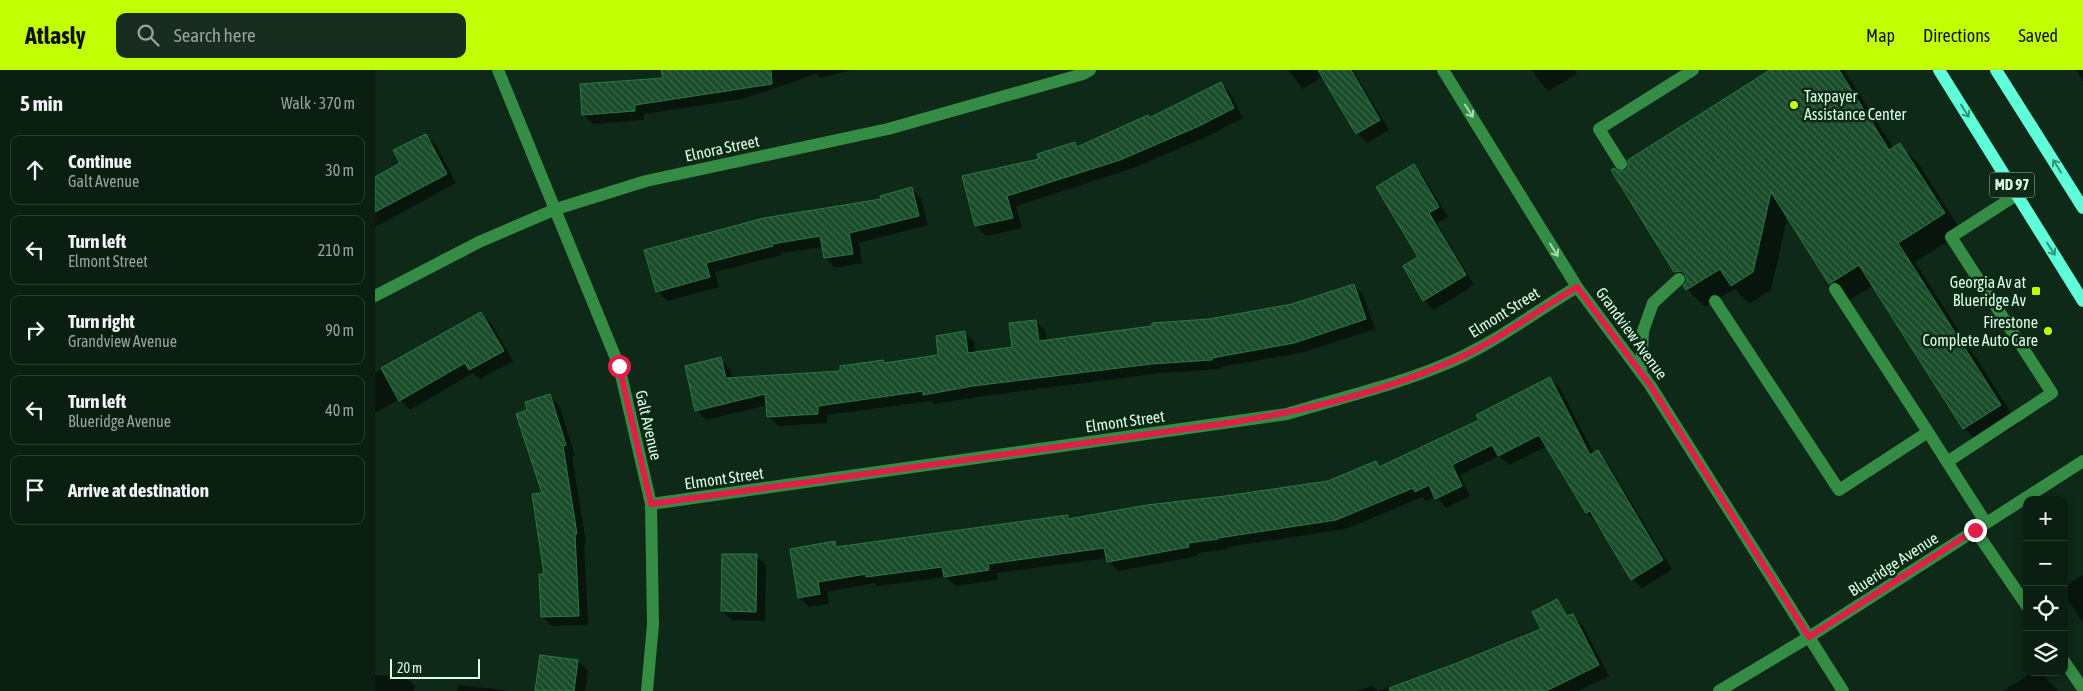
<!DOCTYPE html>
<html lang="en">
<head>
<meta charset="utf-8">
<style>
  :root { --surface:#0a1f11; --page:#182c1f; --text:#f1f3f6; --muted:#99a29f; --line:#2a3d31; --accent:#c2ff03 }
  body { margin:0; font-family:"Asap Condensed",sans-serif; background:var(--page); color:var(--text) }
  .controls { position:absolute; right:15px; bottom:15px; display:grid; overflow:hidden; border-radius:10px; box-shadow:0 2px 12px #0003 }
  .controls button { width:45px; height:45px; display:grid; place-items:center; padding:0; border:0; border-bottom:1px solid var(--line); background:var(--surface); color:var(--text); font:25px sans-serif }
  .scale { position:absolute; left:15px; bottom:12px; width:90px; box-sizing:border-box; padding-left:5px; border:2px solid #d7ffe1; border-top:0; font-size:14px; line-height:18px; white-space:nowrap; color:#d7ffe1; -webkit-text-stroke:4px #0e2917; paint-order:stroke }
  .stop { position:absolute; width:15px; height:15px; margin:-11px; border:4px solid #e11d48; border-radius:50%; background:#fff }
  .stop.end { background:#e11d48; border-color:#fff; box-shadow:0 1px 5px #0008 }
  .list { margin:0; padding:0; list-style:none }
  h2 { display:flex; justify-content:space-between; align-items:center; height:65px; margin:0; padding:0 20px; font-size:21px }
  h2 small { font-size:16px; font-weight:400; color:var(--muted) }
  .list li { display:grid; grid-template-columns:32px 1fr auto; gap:15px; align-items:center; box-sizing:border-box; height:70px; margin:0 10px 10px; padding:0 10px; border:1px solid var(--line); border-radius:10px }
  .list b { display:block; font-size:19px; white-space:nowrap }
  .list p { margin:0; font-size:16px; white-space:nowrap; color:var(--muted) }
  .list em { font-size:16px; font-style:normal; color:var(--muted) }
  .icon { flex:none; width:28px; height:28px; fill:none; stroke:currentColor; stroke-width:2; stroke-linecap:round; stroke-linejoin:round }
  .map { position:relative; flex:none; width:1708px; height:621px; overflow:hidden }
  header { display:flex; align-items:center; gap:30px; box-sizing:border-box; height:70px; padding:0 25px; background:var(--accent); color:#111 }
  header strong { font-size:24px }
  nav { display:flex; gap:28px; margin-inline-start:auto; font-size:18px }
  .search { width:350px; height:45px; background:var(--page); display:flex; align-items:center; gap:12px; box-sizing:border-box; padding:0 18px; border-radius:10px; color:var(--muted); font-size:19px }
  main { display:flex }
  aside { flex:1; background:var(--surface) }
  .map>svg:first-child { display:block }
  .shadow { fill:#0007 }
  .building { fill:url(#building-back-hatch); stroke:#297a44 }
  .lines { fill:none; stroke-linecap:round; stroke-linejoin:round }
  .minor { stroke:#358c45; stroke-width:12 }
  .major { stroke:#5effd9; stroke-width:12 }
  .oneway { stroke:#a6dcb2 }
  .oneway2 { stroke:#369478 }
  .route { stroke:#e11d48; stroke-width:6 }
  .poi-dot { fill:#c2ff03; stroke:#0e2917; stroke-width:2 }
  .labels { text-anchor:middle; stroke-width:5; stroke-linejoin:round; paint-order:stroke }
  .shield { fill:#0e2917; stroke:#9bbfa4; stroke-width:1 }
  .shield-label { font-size:15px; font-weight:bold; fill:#d7ffe1 }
  .poi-label { font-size:16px; fill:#d7ffe1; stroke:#0e2917; text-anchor:end }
  .street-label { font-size:16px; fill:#d7ffe1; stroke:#0e2917 }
</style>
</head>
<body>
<header>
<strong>Atlasly</strong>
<div class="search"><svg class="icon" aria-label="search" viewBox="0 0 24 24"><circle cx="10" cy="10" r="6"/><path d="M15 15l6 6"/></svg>Search here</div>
<nav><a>Map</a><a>Directions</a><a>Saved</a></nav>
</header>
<main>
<aside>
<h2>5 min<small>Walk · 370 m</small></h2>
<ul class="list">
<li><svg class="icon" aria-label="ahead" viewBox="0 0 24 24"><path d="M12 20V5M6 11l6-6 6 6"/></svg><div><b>Continue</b><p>Galt Avenue</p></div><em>30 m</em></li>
<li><svg class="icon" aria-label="left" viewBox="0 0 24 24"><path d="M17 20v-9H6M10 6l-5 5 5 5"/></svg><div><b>Turn left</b><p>Elmont Street</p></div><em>210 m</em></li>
<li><svg class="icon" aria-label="right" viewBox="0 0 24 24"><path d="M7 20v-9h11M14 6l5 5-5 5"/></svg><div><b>Turn right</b><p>Grandview Avenue</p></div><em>90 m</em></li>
<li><svg class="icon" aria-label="left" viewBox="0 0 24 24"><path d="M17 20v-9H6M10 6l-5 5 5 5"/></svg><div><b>Turn left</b><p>Blueridge Avenue</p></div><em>40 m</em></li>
<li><svg class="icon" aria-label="arrive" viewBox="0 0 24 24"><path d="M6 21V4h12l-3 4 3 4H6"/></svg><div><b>Arrive at destination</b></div></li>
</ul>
</aside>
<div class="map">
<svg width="1708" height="621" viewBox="0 0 1708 621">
  <defs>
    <pattern id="building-back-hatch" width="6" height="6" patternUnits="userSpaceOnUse" patternTransform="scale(1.25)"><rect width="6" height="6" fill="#194c2a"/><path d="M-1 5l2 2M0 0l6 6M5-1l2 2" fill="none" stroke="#3a6749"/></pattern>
  </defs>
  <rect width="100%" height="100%" fill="#0e2917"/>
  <path class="shadow" d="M296 0H477L445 8 441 4 368 29 269 44V50L218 54 208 44 289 9Z
    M913 0H978L1014 60 992 73 982 63 948 6 928 19Z
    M1157 0H1199L1202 4 1173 21 1164 11Z
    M1397 0H1469L1519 79 1525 75 1543 93 1587 162 1540 192 1643 354 1607 376 1589 358 1499 215 1473 231 1455 213 1413 145 1396 220 1374 234 1360 219 1330 237 1312 219V213L1300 202 1242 103 1250 102Z
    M1701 0H1708V11Z
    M846 14 856 24 868 48 833 66 756 99 641 136 647 158 611 166 601 156 666 90 700 74 703 77 775 49Z
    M51 66 61 75 81 113 0 157V109L27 93Z
    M1038 96 1048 106 1073 147 1062 153 1099 215 1059 240 1049 230Z
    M536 118 546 128 553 155 484 173 487 193 460 198 450 188 448 177 406 183 407 185 340 202 344 217 292 231 282 221 271 181 507 130Z
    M979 215 988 225 1000 259 929 282 846 297V299L786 303 609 326 559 334 556 331 452 345V353L403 356 393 346 392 335 331 350 321 340 345 289 355 299 358 309 467 302 508 292 510 294 565 286 590 262 599 272 601 284 639 278 661 251 670 261 672 271 834 250 918 235Z
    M106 243 116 253 138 291 105 309 98 303 35 340 25 329 0 343V303Z
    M1175 308 1185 318 1219 384 1222 382 1232 392 1297 500 1267 518 1257 509 1223 451 1221 452 1212 443 1172 376 1134 395 1124 386 1085 405 1095 426 1071 438 1061 426 1051 431 1047 427 971 459 852 477 853 479 822 483 823 486 743 501 732 488 622 503 623 510 580 516 571 507 502 516 499 513 452 522 454 534 434 537 424 527 460 473 465 478 692 446 696 450 954 412 1001 392 1006 398 1106 351Z
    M174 325 184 335 200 385 197 386 211 473 209 474 213 555 177 556 167 547 171 505 168 424 154 341Z
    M381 486 391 495 390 551 357 550 347 541Z
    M1708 505V553L1689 524V517Z
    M1181 531 1195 546 1197 545 1208 556 1234 606 1203 621H980L998 616 1002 621 1083 594 1167 560Z
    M166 586 203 591 213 601 210 621H161Z
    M1658 602H1666L1683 621H1628Z
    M0 605 30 607 40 616 39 621H0Z
    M83 615 129 620 130 621H82Z"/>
  <path class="building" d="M286 0H396L397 14 260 35V41L207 45 205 14 288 8Z
    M943 0H976L1005 50 981 64Z
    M1395 0H1464L1514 80 1525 73 1570 143 1523 173 1626 335 1588 359 1484 195 1454 214 1396 122 1378 202 1356 216 1345 199 1311 220 1308 216 1312 211 1310 204 1306 201 1299 202 1236 100 1239 98 1243 101H1250L1253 97V90Z
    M846 12 859 38 824 56 745 90 632 126 638 148 600 156 587 106 664 89 662 84 700 72 702 77 773 45 774 48Z
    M51 64 72 104 0 142V107L25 93 18 80Z
    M1039 94 1064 137 1054 143 1091 205 1048 231 1028 196 1043 187 1001 117Z
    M537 117 544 146 474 163 478 184 449 188 445 166 397 174 398 176 331 193 335 207 281 222 269 180 389 148 506 129 505 126Z
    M979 214 991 249 919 273 837 288V290L776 294 598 316 548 325V321L443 336V344L392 347 390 324 320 341 310 296 346 287 351 308 465 301V296L508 290 509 293 563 285 561 266 590 261 593 283 637 277 634 253 661 250 664 271 777 256V253L834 249 917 234Z
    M106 242 129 281 94 300 90 293 24 331 6 298Z
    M1175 307 1215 385 1223 380 1288 490 1256 510 1215 441 1211 443 1164 365 1123 386 1117 375 1077 395 1087 416 1060 429 1054 415 1040 422 1038 418 961 450 843 468V469L813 473 814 477 732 492 729 478 613 494 614 500 569 507 567 497 491 507V504L443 512 445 524 423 528 415 479 460 471 461 477 693 445V449L772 435 850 426 953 411 1001 391 1004 397 1104 350 1101 345Z
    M175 324 191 375 188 376 202 464H200L204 546 166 547 164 504H169L157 424 167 423 141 344 152 340 150 332Z
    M347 484H382L381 542 346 541Z
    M1182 529 1192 546 1198 544 1224 595 1171 621H1015L1014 618 1082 593 1166 559 1157 542Z
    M165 585 203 590 199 621H160Z"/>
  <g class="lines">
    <path class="minor" d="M123 0 244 296 276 434 278 554 272 621
      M1068 0 1202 217 1275 315 1468 621
      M1246 94 1224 59 1318 0
      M0 226 104 172 181 139 271 111 513 59 708 4 715 0
      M1340 231 1464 420 1553 362 1460 219
      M1266 303 1268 261 1278 233 1304 209
      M1553 362 1611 453
      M1572 392 1677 323 1576 167 1643 124
      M276 434 912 344C964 328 1018 316 1068 295 1116 276 1158 243 1202 217
      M1600 460 1652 536
      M1689 591 1708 619
      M1344 621 1434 567 1708 391"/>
    <path class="major" d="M1564 0 1708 231
      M1621 0 1708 138"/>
  </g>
  <defs><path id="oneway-shaft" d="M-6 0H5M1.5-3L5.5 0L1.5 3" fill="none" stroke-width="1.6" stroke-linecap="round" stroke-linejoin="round" transform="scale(1.25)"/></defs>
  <g class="oneway">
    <use href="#oneway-shaft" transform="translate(1094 41) rotate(58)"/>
    <use href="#oneway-shaft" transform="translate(1179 180) rotate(58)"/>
  </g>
  <g class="oneway2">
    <use href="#oneway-shaft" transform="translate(1590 41) rotate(58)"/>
    <use href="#oneway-shaft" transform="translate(1682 96) rotate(-122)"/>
    <use href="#oneway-shaft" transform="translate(1676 179) rotate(58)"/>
  </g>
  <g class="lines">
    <path class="route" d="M244 296 276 434 853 353C923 342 1002 323 1068 295 1116 276 1158 243 1202 217L1275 315 1434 567 1600 460"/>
  </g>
  <g class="poi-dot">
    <circle cx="1419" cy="35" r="5"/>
    <rect x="1656" y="216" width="10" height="10" rx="2.5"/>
    <circle cx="1673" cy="261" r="5"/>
  </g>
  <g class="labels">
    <rect class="shield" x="1614.5" y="102.5" width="45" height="25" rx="4"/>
    <g class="shield-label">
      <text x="1637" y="120">MD 97</text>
    </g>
    <g class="poi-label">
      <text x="1429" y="32" text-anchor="start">Taxpayer<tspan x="1429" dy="18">Assistance Center</tspan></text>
      <text x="1651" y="218">Georgia Av at<tspan x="1651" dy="18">Blueridge Av</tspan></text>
      <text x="1663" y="258">Firestone<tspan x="1663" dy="18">Complete Auto Care</tspan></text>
    </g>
    <g class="street-label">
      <text transform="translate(347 78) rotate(-12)" y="6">Elnora Street</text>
      <text transform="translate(1129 242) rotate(-32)" y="6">Elmont Street</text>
      <text transform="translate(1257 263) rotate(54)" y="6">Grandview Avenue</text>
      <text transform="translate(750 351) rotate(-8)" y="6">Elmont Street</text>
      <text transform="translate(274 355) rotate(77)" y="6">Galt Avenue</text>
      <text transform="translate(349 408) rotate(-8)" y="6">Elmont Street</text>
      <text transform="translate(1518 494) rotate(-33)" y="6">Blueridge Avenue</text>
    </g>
  </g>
</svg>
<div class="controls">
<button>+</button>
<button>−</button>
<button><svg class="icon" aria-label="locate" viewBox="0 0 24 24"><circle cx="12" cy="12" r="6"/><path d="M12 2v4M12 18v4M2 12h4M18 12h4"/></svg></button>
<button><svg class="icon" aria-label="layers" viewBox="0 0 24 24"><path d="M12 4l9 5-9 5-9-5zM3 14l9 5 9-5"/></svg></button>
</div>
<div class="scale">20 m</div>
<div class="stop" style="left:244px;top:296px"></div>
<div class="stop end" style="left:1600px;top:460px"></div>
</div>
</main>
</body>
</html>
